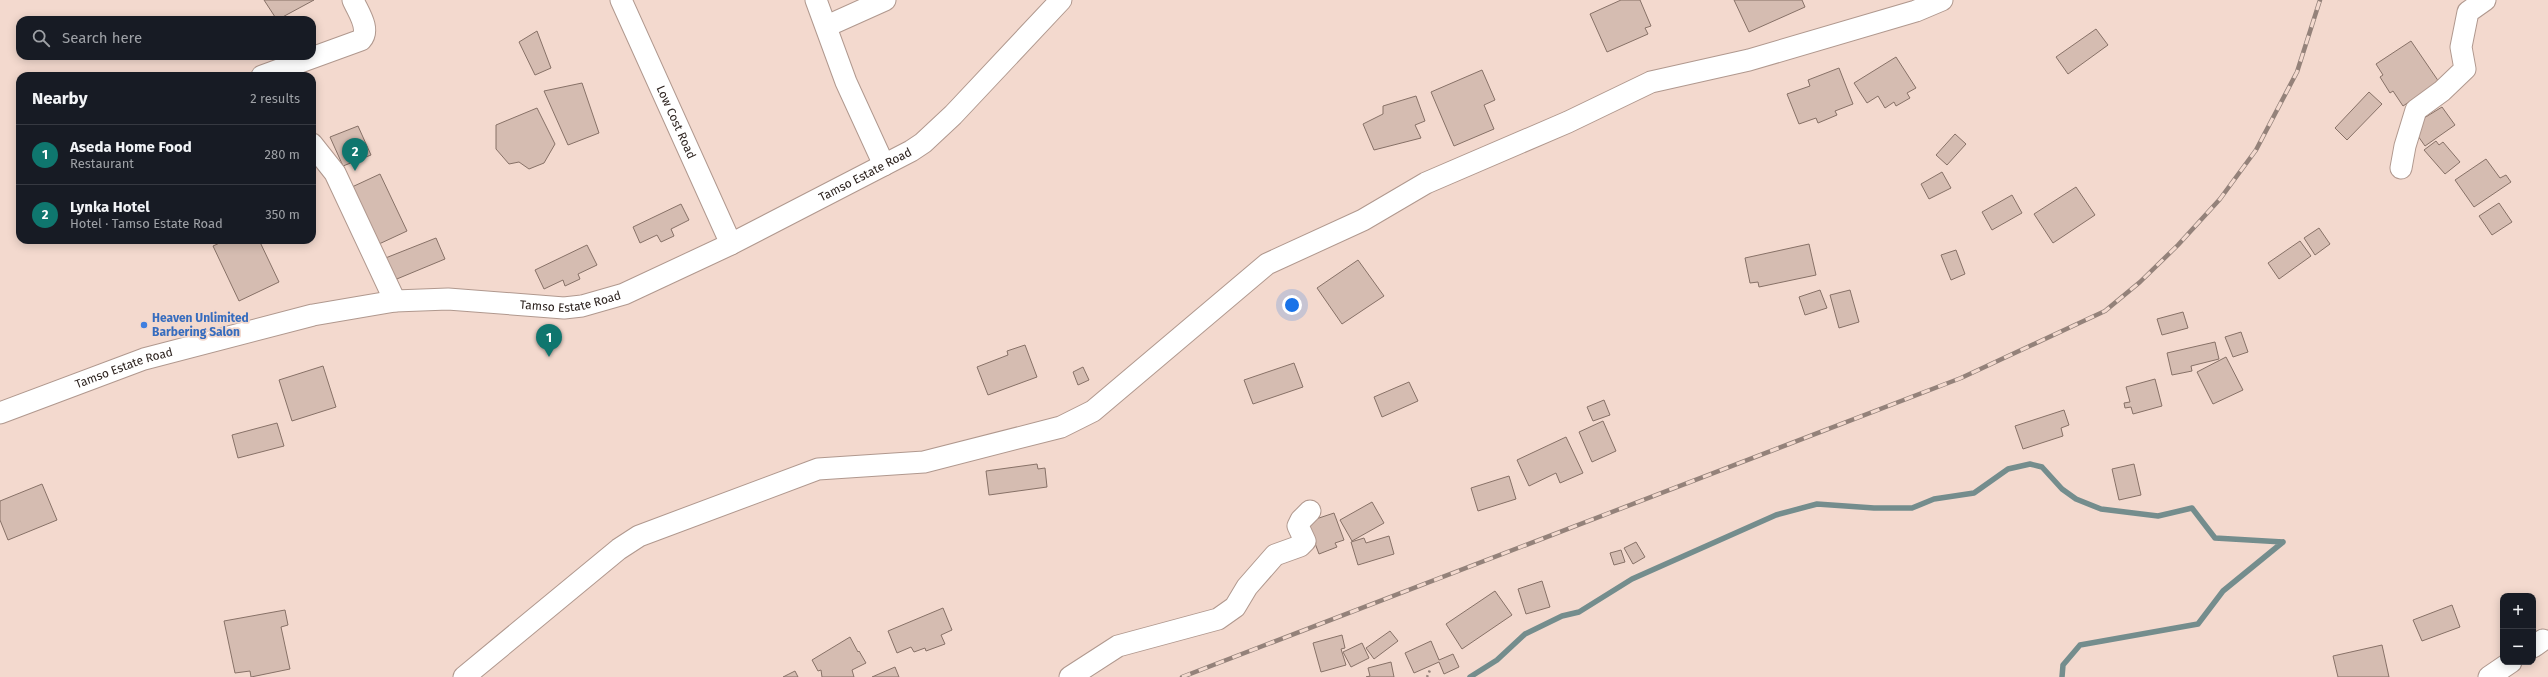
<!DOCTYPE html>
<html lang="en">
<head>
<meta charset="utf-8">
<style>
  :root { --surface:#171b24; --page:#242831; --text:#f1f3f6; --muted:#9ea1a6; --line:#363941; --accent:#0f766e }
  body { margin:0; font-family:"Fira Sans",sans-serif; background:var(--page); color:var(--text) }
  .controls { position:absolute; right:12px; bottom:12px; display:grid; overflow:hidden; border-radius:8px; box-shadow:0 2px 10px #0003 }
  .controls button { width:36px; height:36px; display:grid; place-items:center; padding:0; border:0; border-bottom:1px solid var(--line); background:var(--surface); color:var(--text); font:20px sans-serif }
  .you { position:absolute; left:1292px; top:305px; width:14px; height:14px; margin:-10px; border:3px solid #fff; border-radius:50%; background:#1a73e8; box-shadow:0 0 0 6px #1a73e833 }
  .badge { display:grid; place-items:center; width:26px; height:26px; border-radius:50%; background:var(--accent); color:#fff; font-size:13px; font-weight:700 }
  .pin { position:absolute; translate:-50% -33px; filter:drop-shadow(0 1px 2px #0008) }
  .pin::after { content:''; position:absolute; top:21px; width:14px; height:12px; background:inherit; clip-path:polygon(0 0,100% 0,50% 100%) }
  .list { margin:0; padding:0; list-style:none }
  h2 { display:flex; justify-content:space-between; align-items:center; height:52px; margin:0; padding:0 16px; font-size:17px }
  h2 small { font-size:13px; font-weight:400; color:var(--muted) }
  .list li { display:grid; grid-template-columns:26px 1fr auto; gap:12px; align-items:center; box-sizing:border-box; height:60px; padding:0 16px; border-top:1px solid var(--line) }
  .list b { display:block; font-size:15px; white-space:nowrap }
  .list p { margin:0; font-size:13px; white-space:nowrap; color:var(--muted) }
  .list em { font-size:13px; font-style:normal; color:var(--muted) }
  .icon { flex:none; width:22px; height:22px; fill:none; stroke:currentColor; stroke-width:2; stroke-linecap:round; stroke-linejoin:round }
  .map { position:relative; flex:none; width:2548px; height:677px; overflow:hidden }
  .search { position:absolute; background:var(--surface); box-shadow:0 2px 10px #0003; left:16px; top:16px; width:300px; height:44px; display:flex; align-items:center; gap:10px; box-sizing:border-box; padding:0 14px; border-radius:12px; color:var(--muted); font-size:15px }
  .panel { position:absolute; background:var(--surface); box-shadow:0 2px 10px #0003; left:16px; top:72px; width:300px; height:172px; border-radius:12px }
  .map>svg:first-child { display:block }
  .lines { fill:none; stroke-linecap:round; stroke-linejoin:round }
  .stream { stroke:#748d8d; stroke-width:5.5 }
  .building { fill:#d5bcb1; stroke:#877167 }
  .minor-casing { stroke:#b0988e; stroke-width:23 }
  .path { stroke:#96837c; stroke-width:2.5; stroke-dasharray:2 3; stroke-linecap:butt }
  .minor { stroke:#fff; stroke-width:21 }
  .rail-casing { stroke:#94827a; stroke-width:4.5 }
  .rail { stroke:#f3d9ce; stroke-width:3; stroke-dasharray:9; stroke-linecap:butt }
  .shop-dot { fill:#3f7fe0; stroke:#f3d9ce; stroke-width:1.5 }
  .labels { text-anchor:middle; stroke-width:3.5; stroke-linejoin:round; paint-order:stroke }
  .street-label { font-size:12px; fill:#2d231f; stroke:#f3d9ce }
  .shop-label { font-size:12px; font-weight:bold; fill:#366cbe; stroke:#f3d9ce; text-anchor:start }
</style>
</head>
<body>
<div class="map">
<svg width="2548" height="677" viewBox="0 0 2548 677">
  <rect width="100%" height="100%" fill="#f3d9ce"/>
  <g class="lines">
    <path class="stream" d="M1470 677 1497 660 1525 634 1562 616 1579 612 1632 579 1776 515 1817 504 1874 508H1912L1934 499 1974 493 2008 469 2030 464 2042 467 2062 489 2076 499 2101 509 2158 516 2192 508 2215 538 2283 542
      M2062 677 2063 665 2080 645 2198 624 2223 591 2283 542"/>
  </g>
  <path class="building" d="M264 0H314L277 20Z
    M1621 0H1640L1651 26 1645 28 1648 34 1607 52 1590 14Z
    M1734 0H1802L1805 7 1749 32Z
    M2096 29 2108 45 2068 74 2056 57Z
    M537 31 551 68 535 75 519 42Z
    M2411 41 2439 82 2403 106 2393 91 2390 93 2380 77 2383 75 2376 64Z
    M1896 57 1916 88 1907 93 1910 98 1896 106 1894 102 1885 108 1878 96 1867 103 1854 83Z
    M1839 68 1853 104 1835 111 1837 115 1818 123 1816 118 1799 124 1787 94 1810 86 1808 80Z
    M1482 70 1495 100 1484 105 1494 129 1454 146 1431 92Z
    M582 83 599 133 568 145 544 91Z
    M2369 92 2382 104 2347 140 2335 128Z
    M1416 96 1425 121 1415 125 1421 138 1374 150 1363 124 1383 114V106Z
    M2442 107 2455 125 2425 146 2411 126Z
    M537 108 555 144 544 163 529 169 519 162 509 164 496 149V125Z
    M358 126 371 155 343 166 330 137Z
    M1955 134 1966 144 1947 165 1936 155Z
    M2436 141 2439 145 2443 142 2460 162 2445 174 2424 150Z
    M2486 159 2500 178 2506 175 2511 182 2474 207 2455 180Z
    M1942 172 1951 188 1929 199 1921 184Z
    M380 174 407 231 379 244 352 187Z
    M2076 187 2095 215 2053 243 2034 214Z
    M2012 195 2022 213 1992 230 1982 212Z
    M2499 203 2512 222 2492 235 2479 216Z
    M681 204 689 220 671 229 674 236 661 242 657 235 640 243 633 227Z
    M2319 228 2330 244 2315 255 2304 238Z
    M436 238 445 259 392 281 383 259Z
    M226 240H259L279 282 239 301 213 246Z
    M2300 241 2311 256 2279 279 2268 263Z
    M1809 244 1816 275 1759 287 1758 282 1750 283 1745 258Z
    M587 245 597 265 578 274 580 279 565 286 563 280 544 289 535 270Z
    M1956 250 1965 274 1951 280 1941 255Z
    M1358 260 1384 296 1342 324 1317 288Z
    M1820 290 1827 308 1805 315 1799 297Z
    M1850 290 1859 322 1839 328 1830 295Z
    M2183 312 2188 328 2162 335 2157 319Z
    M2241 332 2248 352 2233 357 2225 337Z
    M2215 342 2219 359 2191 366 2192 371 2172 375 2167 353Z
    M1025 345 1037 377 988 395 977 367 1008 355 1007 351Z
    M2226 357 2243 390 2213 404 2197 372Z
    M1294 363 1303 387 1253 404 1244 380Z
    M323 366 336 407 292 421 279 380Z
    M1083 367 1089 380 1078 385 1073 372Z
    M2155 379 2162 406 2133 414 2131 407 2125 408 2124 403 2130 402 2126 387Z
    M1409 382 1418 401 1382 417 1374 397Z
    M1604 400 1610 415 1593 421 1587 407Z
    M2064 410 2069 425 2061 428 2063 436 2023 449 2015 426Z
    M1603 421 1616 451 1592 462 1579 432Z
    M277 423 284 446 238 458 232 435Z
    M1566 437 1583 473 1560 483 1556 473 1529 486 1517 460Z
    M1037 464 1038 469 1045 468 1047 487 989 495 986 471Z
    M2134 464 2141 495 2119 500 2112 469Z
    M1509 476 1516 499 1478 511 1471 488Z
    M42 484 57 520 8 540 0 520V501Z
    M1372 502 1384 523 1352 541 1340 520Z
    M1334 513 1344 540 1335 543 1337 547 1319 554 1307 522Z
    M1389 536 1394 554 1358 565 1351 542 1364 538 1366 543Z
    M1636 542 1645 557 1633 564 1624 548Z
    M1621 550 1625 562 1614 565 1610 553Z
    M1542 581 1550 607 1526 614 1518 589Z
    M1495 591 1512 615 1462 649 1446 624Z
    M2452 605 2460 627 2422 641 2413 620Z
    M943 608 952 630 941 635 945 644 926 651 925 648 914 652 911 647 897 653 888 631Z
    M285 610 288 625 281 627 290 669 251 677 250 671 235 673 224 621Z
    M1390 631 1398 641 1374 659 1366 648Z
    M1342 635 1345 648 1341 649 1346 665 1321 672 1313 643Z
    M850 637 858 652 859 651 866 663 852 670 854 677H822L821 670 818 671 812 660Z
    M1431 641 1439 660 1453 654 1459 667 1444 674 1439 662 1414 673 1405 653Z
    M1362 643 1369 658 1351 667 1343 652Z
    M2382 645 2389 677H2338L2333 656Z
    M1391 662 1394 677H1366L1370 676 1368 668Z
    M895 667 899 677H872Z
    M795 671 798 677H783Z"/>
  <g class="lines">
    <g class="minor-casing">
      <g id="minor">
        <path id="s1" d="M621 0 731 244"/>
        <path d="M816 0 846 82 884 165"/>
        <path d="M827 26 885 0"/>
        <path d="M262 76 361 40C371 29 358 12 353 0"/>
        <path d="M312 144 335 173 395 301"/>
        <path d="M2401 168 2405 146 2416 110 2442 91 2465 69 2461 47 2468 12 2485 0"/>
        <path id="s2" d="M0 413 144 359 313 315 395 301 448 299 564 308 582 306 624 294 731 244 911 151 923 143 953 115 1061 0"/>
        <path d="M2533 647 2543 640"/>
        <path d="M464 677 619 549 639 536 818 469 924 462 1061 427 1093 411 1267 264 1363 220 1426 183 1568 122 1651 82 1749 60 1916 11 1942 0"/>
        <path d="M1070 677 1118 646 1218 619 1235 607 1247 587 1275 555 1300 546 1305 541 1298 526 1301 520 1310 511"/>
        <path d="M2489 677 2511 662"/>
      </g>
    </g>
    <path class="path" d="M1427 677 1430 670"/>
    <use href="#minor" class="minor"/>
    <g class="rail-casing">
      <path id="rail" d="M1182 677 1961 378 2105 311 2140 282 2178 245 2220 199 2256 150 2297 72 2320 0"/>
    </g>
    <use href="#rail" class="rail"/>
  </g>
  <circle class="shop-dot" cx="144" cy="325" r="4"/>
  <g class="labels">
    <g class="street-label">
      <text dy="4" stroke="none"><textPath href="#s1" startOffset="134">Low Cost Road</textPath></text>
      <text dy="4" stroke="none"><textPath href="#s2" startOffset="912">Tamso Estate Road</textPath></text>
      <text dy="4" stroke="none"><textPath href="#s2" startOffset="588">Tamso Estate Road</textPath></text>
      <text dy="4" stroke="none"><textPath href="#s2" startOffset="132">Tamso Estate Road</textPath></text>
    </g>
    <g class="shop-label">
      <text x="152" y="322">Heaven Unlimited<tspan x="152" dy="14">Barbering Salon</tspan></text>
    </g>
  </g>
</svg>
<div class="controls">
<button>+</button>
<button>−</button>
</div>
<div class="you"></div>
<div class="pin badge" style="left:549px;top:357px">1</div>
<div class="pin badge" style="left:355px;top:171px">2</div>
<div class="search"><svg class="icon" aria-label="search" viewBox="0 0 24 24"><circle cx="10" cy="10" r="6"/><path d="M15 15l6 6"/></svg>Search here</div>
<section class="panel">
<h2>Nearby<small>2 results</small></h2>
<ul class="list">
<li><span class="badge">1</span><div><b>Aseda Home Food</b><p>Restaurant</p></div><em>280 m</em></li>
<li><span class="badge">2</span><div><b>Lynka Hotel</b><p>Hotel · Tamso Estate Road</p></div><em>350 m</em></li>
</ul>
</section>
</div>
</body>
</html>
